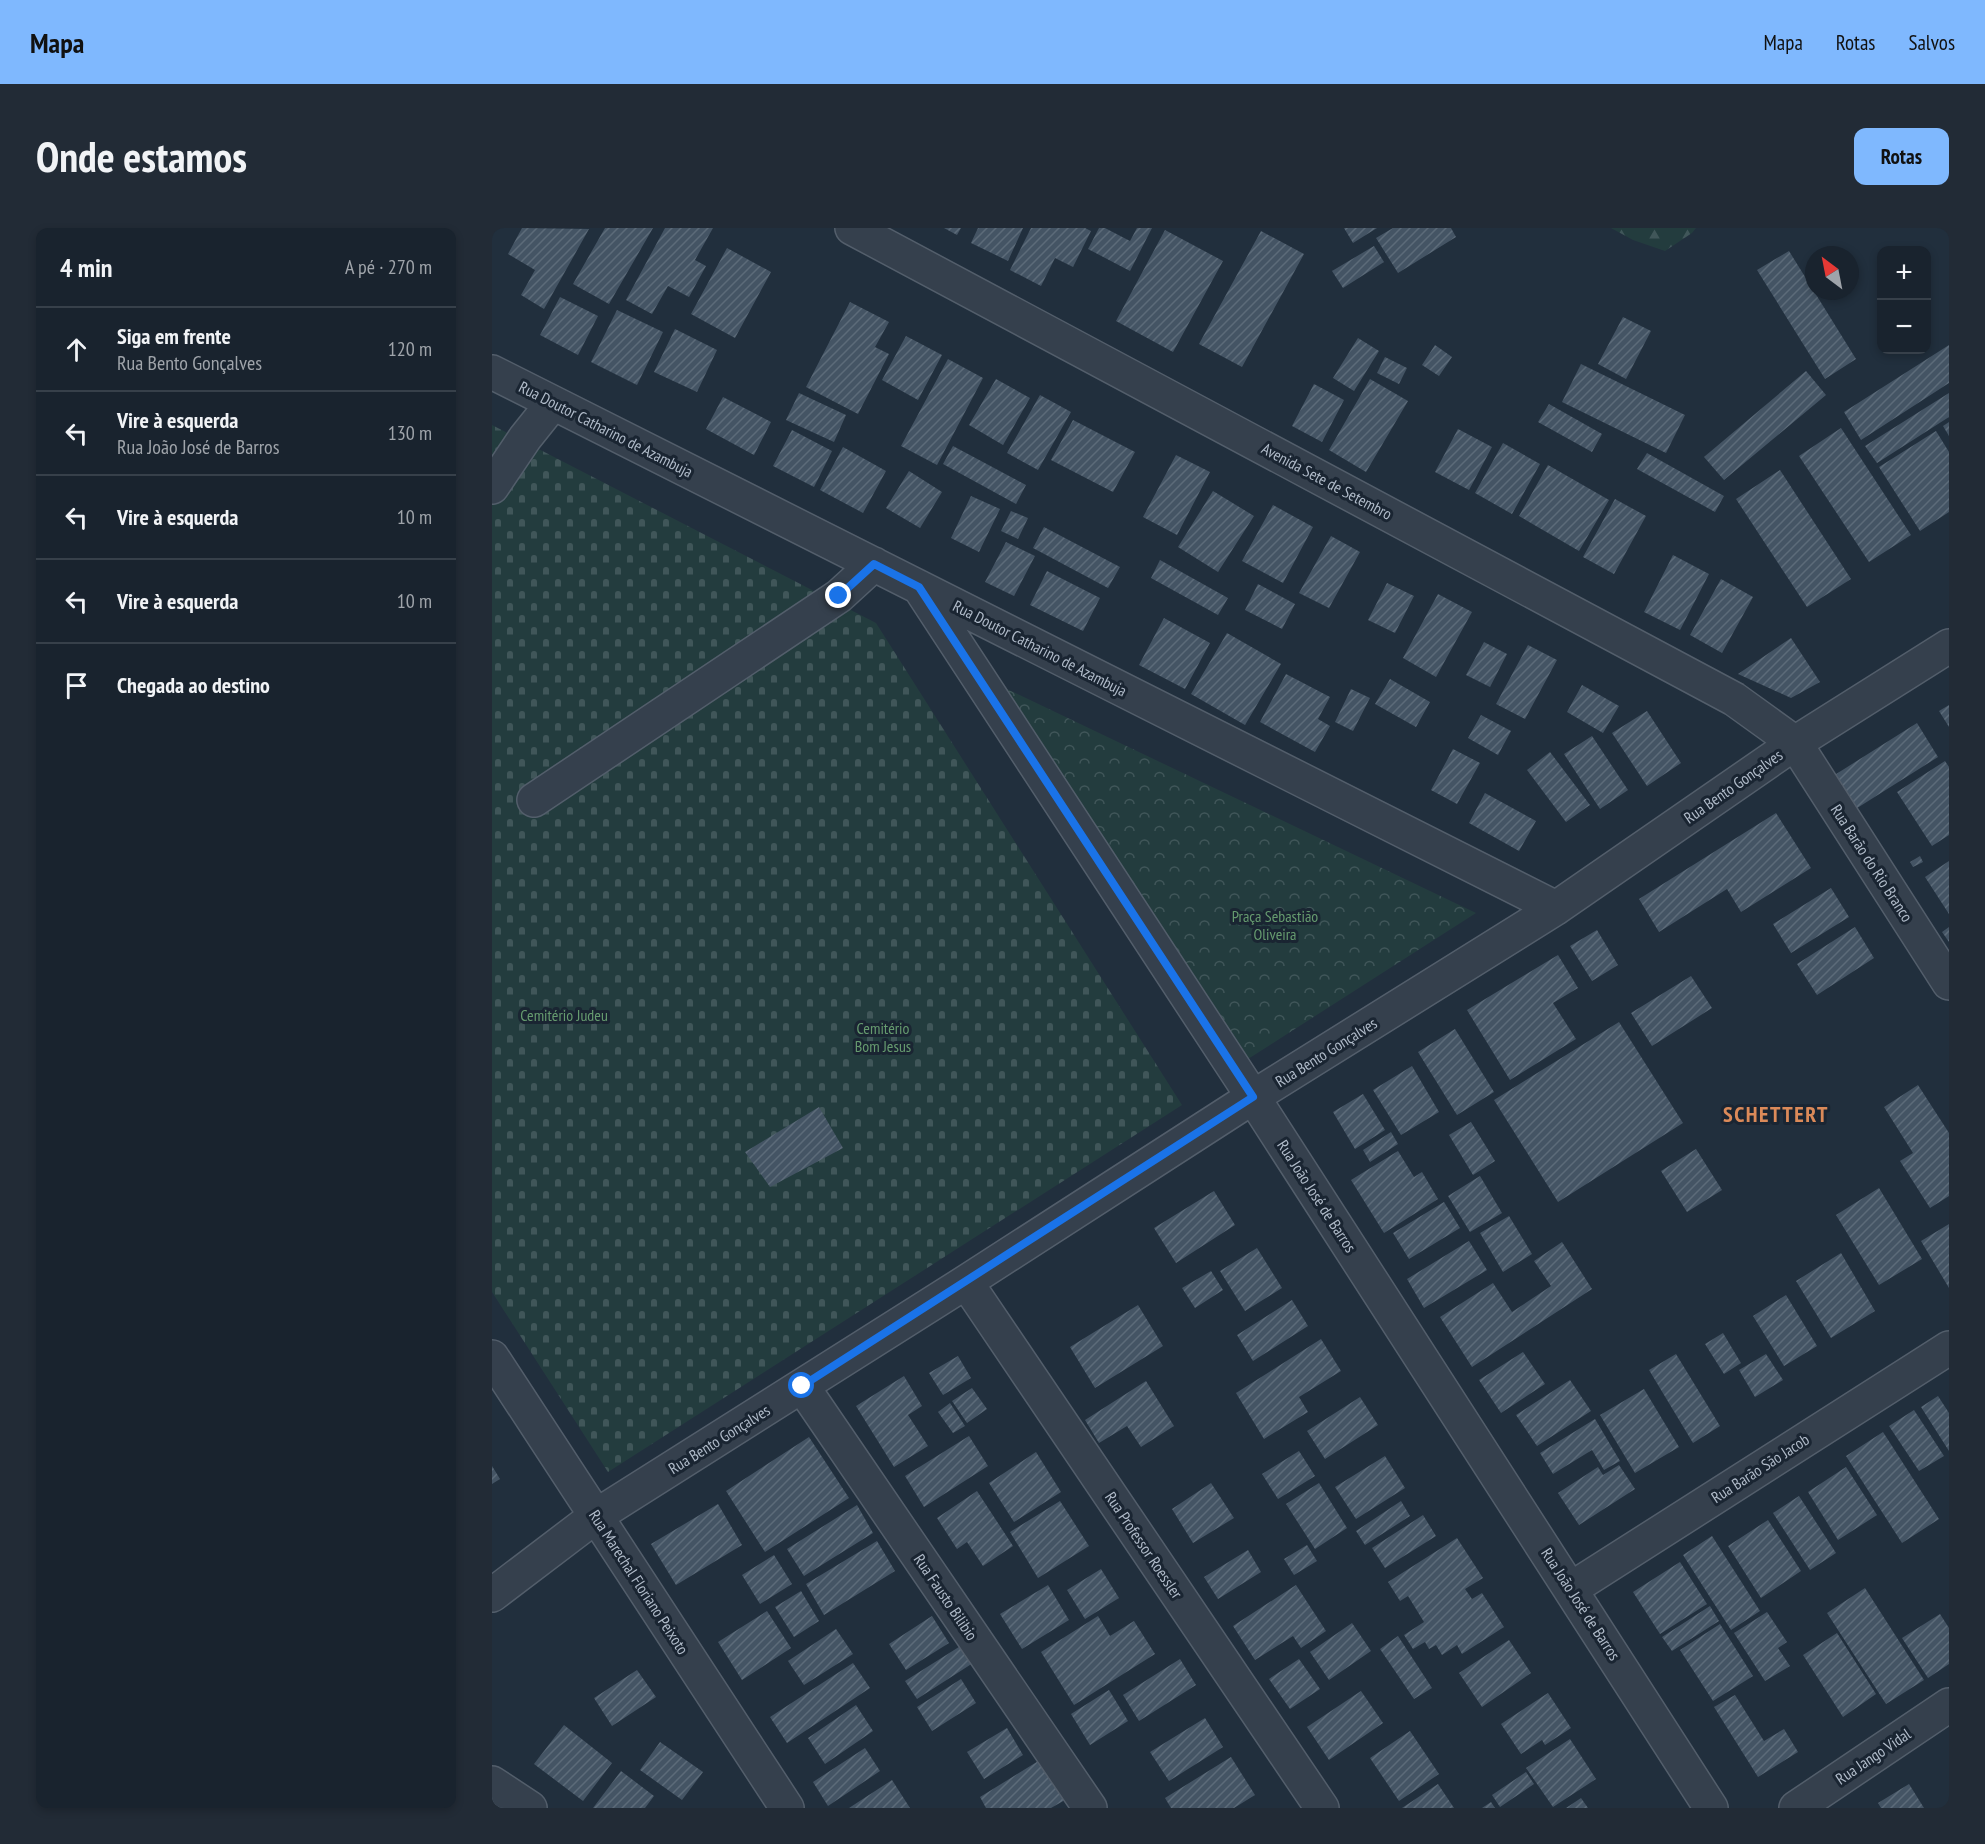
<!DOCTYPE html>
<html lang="pt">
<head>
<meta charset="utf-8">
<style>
  :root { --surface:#19232e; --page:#222b36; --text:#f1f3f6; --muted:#9fa4aa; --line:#37404a; --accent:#7fb8fe }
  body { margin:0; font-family:"PT Sans Narrow",sans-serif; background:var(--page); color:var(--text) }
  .controls { position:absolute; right:18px; top:18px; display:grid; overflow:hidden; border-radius:12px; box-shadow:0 3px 9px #0003 }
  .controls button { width:54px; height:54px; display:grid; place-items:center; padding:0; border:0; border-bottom:2px solid var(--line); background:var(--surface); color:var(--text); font:30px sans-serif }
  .compass { position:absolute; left:1313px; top:18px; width:54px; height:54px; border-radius:50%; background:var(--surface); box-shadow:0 3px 9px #0003; rotate:328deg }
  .stop { position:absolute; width:18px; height:18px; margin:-14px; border:4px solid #1a73e8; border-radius:50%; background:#fff }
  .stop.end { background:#1a73e8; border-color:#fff; box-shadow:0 2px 6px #0008 }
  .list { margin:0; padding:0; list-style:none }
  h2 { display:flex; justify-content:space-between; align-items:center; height:78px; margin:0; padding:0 24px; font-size:26px }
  h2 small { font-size:20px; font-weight:400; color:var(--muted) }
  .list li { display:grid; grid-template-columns:39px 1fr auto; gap:18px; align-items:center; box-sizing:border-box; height:84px; padding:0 24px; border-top:2px solid var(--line) }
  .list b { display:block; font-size:22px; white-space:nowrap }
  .list p { margin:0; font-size:20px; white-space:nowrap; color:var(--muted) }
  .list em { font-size:20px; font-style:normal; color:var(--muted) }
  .icon { flex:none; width:33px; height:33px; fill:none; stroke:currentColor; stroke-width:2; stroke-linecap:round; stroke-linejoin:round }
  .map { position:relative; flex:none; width:1457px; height:1580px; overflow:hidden; border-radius:12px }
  header { display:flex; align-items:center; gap:36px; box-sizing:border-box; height:84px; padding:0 30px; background:var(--accent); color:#111 }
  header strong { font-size:28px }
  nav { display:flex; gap:33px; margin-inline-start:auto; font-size:21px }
  .intro { display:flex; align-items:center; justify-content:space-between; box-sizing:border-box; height:144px; padding:0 36px }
  h1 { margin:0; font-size:42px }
  .button { padding:15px 27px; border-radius:12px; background:var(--accent); color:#111; font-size:21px; font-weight:700 }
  main { display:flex; gap:36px; padding:0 36px }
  aside { flex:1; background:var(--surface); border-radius:12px; box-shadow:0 3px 9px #0003 }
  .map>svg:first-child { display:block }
  .forest { fill:url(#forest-firs) }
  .cemetery { fill:url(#cemetery-stones) }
  .park { fill:url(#park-crowns) }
  .building { fill:url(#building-hatch) }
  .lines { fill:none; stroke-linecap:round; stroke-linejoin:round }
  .minor-casing { stroke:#535e6b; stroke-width:36 }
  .minor { stroke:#35404d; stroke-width:33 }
  .route { stroke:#1a73e8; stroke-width:8 }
  .labels { text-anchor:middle; stroke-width:6; stroke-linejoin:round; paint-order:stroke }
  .street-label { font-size:16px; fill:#b0bbc9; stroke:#1a2532 }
  .park-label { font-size:16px; fill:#669b6f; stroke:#1a2532 }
  .district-label { font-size:22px; font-weight:bold; letter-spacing:1.5px; fill:#db8a59; stroke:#1a2532 }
</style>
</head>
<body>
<header>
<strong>Mapa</strong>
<nav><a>Mapa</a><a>Rotas</a><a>Salvos</a></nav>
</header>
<div class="intro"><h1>Onde estamos</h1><a class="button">Rotas</a></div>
<main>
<aside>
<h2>4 min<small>A pé · 270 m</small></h2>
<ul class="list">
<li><svg class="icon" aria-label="ahead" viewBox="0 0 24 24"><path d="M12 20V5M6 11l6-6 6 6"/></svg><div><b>Siga em frente</b><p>Rua Bento Gonçalves</p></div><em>120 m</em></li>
<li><svg class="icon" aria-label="left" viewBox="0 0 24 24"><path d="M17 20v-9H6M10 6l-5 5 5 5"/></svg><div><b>Vire à esquerda</b><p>Rua João José de Barros</p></div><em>130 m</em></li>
<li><svg class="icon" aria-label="left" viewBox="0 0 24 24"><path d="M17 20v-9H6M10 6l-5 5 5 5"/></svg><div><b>Vire à esquerda</b></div><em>10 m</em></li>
<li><svg class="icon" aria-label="left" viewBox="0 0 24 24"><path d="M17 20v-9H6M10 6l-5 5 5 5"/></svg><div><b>Vire à esquerda</b></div><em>10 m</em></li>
<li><svg class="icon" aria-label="arrive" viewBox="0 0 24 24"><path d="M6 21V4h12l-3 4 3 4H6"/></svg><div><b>Chegada ao destino</b></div></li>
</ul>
</aside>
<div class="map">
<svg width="1457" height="1580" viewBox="0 0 1457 1580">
  <defs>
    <pattern id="forest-firs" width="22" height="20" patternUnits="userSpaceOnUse" patternTransform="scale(1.5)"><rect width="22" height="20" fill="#233c3e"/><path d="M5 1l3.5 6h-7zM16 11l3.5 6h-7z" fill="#405659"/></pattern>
    <pattern id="cemetery-stones" width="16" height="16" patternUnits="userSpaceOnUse" patternTransform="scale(1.5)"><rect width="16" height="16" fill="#233c3e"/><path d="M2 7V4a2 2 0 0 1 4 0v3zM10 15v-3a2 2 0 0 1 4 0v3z" fill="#405659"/></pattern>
    <pattern id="park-crowns" width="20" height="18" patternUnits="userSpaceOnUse" patternTransform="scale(1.5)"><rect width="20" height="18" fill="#233c3e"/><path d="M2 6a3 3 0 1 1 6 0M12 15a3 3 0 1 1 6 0" fill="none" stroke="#405659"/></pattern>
    <pattern id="building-hatch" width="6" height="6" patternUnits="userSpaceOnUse" patternTransform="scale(1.5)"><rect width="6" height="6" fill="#445464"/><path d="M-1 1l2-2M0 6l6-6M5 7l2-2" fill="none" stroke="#5c6b79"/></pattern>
  </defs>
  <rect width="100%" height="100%" fill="#212f3d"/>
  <path class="forest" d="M1119 0H1204L1200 5 1173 23 1141 12Z"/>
  <path class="cemetery" d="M0 197 384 395 690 877 116 1244 0 1064Z"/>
  <path class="park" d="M492 450 984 685 756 831Z"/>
  <path class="building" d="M30 0 97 1 52 81 29 67 43 42 16 26Z
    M113 0H161L117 76 81 56Z
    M173 0H221L203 32 214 38 197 69 176 58 160 86 134 72Z
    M452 0H469L465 7Z
    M486 0H531L516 33 479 15Z
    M539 0H593L599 3 581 39 563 30 549 58 518 42Z
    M607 0H613L638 13 645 0H660L638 43 596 21Z
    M852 0H885L861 15Z
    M901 0H959L964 9 906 45 884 10Z
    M673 2 731 33 681 124 624 93Z
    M769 3 812 26 750 139 707 116Z
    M882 18 892 34 851 60 840 43Z
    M235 20 279 44 243 110 199 86Z
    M1297 23 1364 131 1333 151 1265 42Z
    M68 69 106 88 86 127 48 107Z
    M358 74 397 94 383 119 397 126 366 186 314 159Z
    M125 82 171 104 145 157 99 134Z
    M1131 89 1159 103 1134 151 1106 136Z
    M183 101 225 122 205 164 162 144Z
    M414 108 450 127 426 172 390 152Z
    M866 110 887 123 862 163 841 150Z
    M943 117 960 129 947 148 930 137Z
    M1457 117V155L1369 212 1352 184Z
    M893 129 915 140 907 156 885 145Z
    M456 131 491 150 445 237 409 218Z
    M1089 136 1193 187 1174 225 1070 174Z
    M1314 143 1334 167 1232 252 1212 229Z
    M504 151 538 170 511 217 477 197Z
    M878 151 916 173 874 244 837 222Z
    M822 156 852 172 830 214 800 198Z
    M307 165 354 187 342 214 294 192Z
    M1457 165V189L1385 235 1373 218Z
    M548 167 579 184 546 242 515 225Z
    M231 169 279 194 262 227 214 201Z
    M1057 176 1110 206 1100 224 1046 194Z
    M581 192 643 224 621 264 559 232Z
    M1457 194V208L1451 198Z
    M1349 200 1419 307 1377 334 1307 228Z
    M966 201 1000 219 977 262 943 244Z
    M300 202 340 223 322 259 281 238Z
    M1444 203 1457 224V284L1428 303 1387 239Z
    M1011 215 1048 236 1020 286 983 265Z
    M461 218 534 257 524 276 451 236Z
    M351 219 394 243 371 285 328 262Z
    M1155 225 1232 268 1223 284 1145 241Z
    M684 227 718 244 685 307 651 289Z
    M1056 237 1117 272 1087 323 1027 288Z
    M1288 242 1359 351 1315 379 1244 271Z
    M417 243 450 264 428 300 394 280Z
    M721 263 762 288 726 344 686 319Z
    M479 268 508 281 487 324 459 310Z
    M1123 271 1154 288 1122 346 1091 329Z
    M781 277 821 299 791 355 750 333Z
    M519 283 536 290 526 311 509 303Z
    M552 299 628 339 616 360 541 320Z
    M839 308 868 324 837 380 807 365Z
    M514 314 543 328 522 368 493 354Z
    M1181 327 1217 346 1188 402 1152 384Z
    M668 332 736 370 726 387 659 350Z
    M555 343 608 370 591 403 538 377Z
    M1229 351 1261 369 1230 425 1198 407Z
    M895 355 922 368 903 405 876 392Z
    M766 356 803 376 790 401 753 382Z
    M946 366 980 384 944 449 911 430Z
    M672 390 718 415 693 461 647 437Z
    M735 405 789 436 753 497 699 466Z
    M1299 410 1328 454 1299 470 1246 446Z
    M992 414 1015 426 998 459 974 447Z
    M1036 417 1065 432 1033 491 1004 476Z
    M794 446 838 469 826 491 838 498 823 524 768 494Z
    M898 451 938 474 924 499 883 476Z
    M1090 457 1127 478 1111 505 1075 484Z
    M859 461 878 470 861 503 843 494Z
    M1457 477V499L1447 483Z
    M1155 483 1189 535 1155 558 1120 505Z
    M989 487 1019 503 1006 527 976 510Z
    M1425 495 1446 529 1362 582 1341 548Z
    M1100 508 1136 562 1108 581 1072 526Z
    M961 521 988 535 965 576 939 562Z
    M1058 524 1098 577 1074 594 1035 542Z
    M1453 533 1457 539V607L1440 618 1405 564Z
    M993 565 1044 593 1027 623 977 595Z
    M1284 585 1319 640 1249 684 1235 661 1167 704 1147 671Z
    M1428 628 1431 634 1421 639 1418 634Z
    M1457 633V686L1433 649Z
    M1339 660 1357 689 1299 725 1281 696Z
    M1363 699 1382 730 1325 767 1305 736Z
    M1457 699V714L1450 704Z
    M1105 702 1126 737 1100 753 1078 718Z
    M1066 727 1086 760 1061 775 1084 811 1018 852 975 782Z
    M1199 748 1220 780 1160 818 1139 785Z
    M1127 794 1191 895 1066 974 1002 872Z
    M963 801 1002 864 965 887 926 824Z
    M920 838 947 884 909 907 881 862Z
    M1426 857 1457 905V968L1438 980 1408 933 1421 925 1392 879Z
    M871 866 893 902 863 921 841 884Z
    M327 879 351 920 278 959 253 924Z
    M979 894 1003 933 981 947 957 907Z
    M899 904 906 916 878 934 871 922Z
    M1204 921 1230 962 1195 984 1169 943Z
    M906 923 922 949 930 944 946 971 892 1005 859 952Z
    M988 948 1010 985 978 1004 956 968Z
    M1387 960 1430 1031 1387 1057 1344 987Z
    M722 963 743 997 684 1035 662 1000Z
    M952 974 968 1000 917 1031 901 1005Z
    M1017 988 1040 1026 1011 1044 988 1005Z
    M1457 996V1060L1429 1013Z
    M977 1013 995 1042 932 1080 915 1051Z
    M1070 1014 1100 1061 980 1139 948 1089 1001 1055 1020 1084 1059 1058 1042 1033Z
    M765 1020 790 1060 753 1083 728 1043Z
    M1349 1025 1383 1083 1339 1110 1304 1053Z
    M719 1043 731 1062 703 1080 690 1060Z
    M1294 1067 1325 1118 1292 1138 1261 1088Z
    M800 1072 816 1098 761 1133 745 1107Z
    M646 1077 671 1118 603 1160 578 1119Z
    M1231 1105 1249 1135 1232 1146 1213 1116Z
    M829 1111 849 1143 807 1169 816 1184 772 1211 744 1165Z
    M1031 1124 1053 1156 1009 1185 987 1152Z
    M1184 1126 1228 1198 1201 1215 1157 1142Z
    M1274 1126 1291 1152 1263 1169 1247 1142Z
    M466 1128 479 1150 451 1167 437 1145Z
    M412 1148 430 1178 416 1187 436 1218 402 1239 364 1178Z
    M1078 1152 1099 1183 1045 1218 1024 1187Z
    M654 1153 682 1198 649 1219 635 1198 607 1215 593 1192Z
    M480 1160 495 1181 475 1195 460 1173Z
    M1152 1161 1187 1219 1143 1245 1108 1187Z
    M1446 1168 1457 1185V1223L1429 1179Z
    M868 1169 886 1197 833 1231 815 1203Z
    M458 1175 473 1198 461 1205 446 1184Z
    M1422 1182 1452 1228 1427 1243 1397 1198Z
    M1103 1191 1128 1233 1112 1242 1100 1222 1061 1246 1048 1225Z
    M1391 1204 1447 1291 1410 1315 1354 1228Z
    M477 1208 496 1238 432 1279 413 1248Z
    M317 1209 357 1270 273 1324 234 1263Z
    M807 1223 823 1248 786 1271 770 1246Z
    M544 1224 569 1264 522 1294 497 1255Z
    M893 1228 913 1260 864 1291 843 1259Z
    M1127 1237 1143 1261 1087 1297 1066 1265 1106 1239 1111 1247Z
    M0 1238 8 1251 0 1256Z
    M1354 1239 1385 1287 1346 1312 1316 1264Z
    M719 1255 742 1290 701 1315 680 1281Z
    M827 1255 855 1300 823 1321 794 1276Z
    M485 1263 521 1318 491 1338 475 1314 465 1321 445 1290Z
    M1307 1268 1344 1325 1318 1342 1281 1285Z
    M568 1273 597 1318 546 1350 518 1304Z
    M909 1273 918 1288 873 1317 864 1303Z
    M226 1276 250 1317 184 1357 159 1316Z
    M365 1277 381 1305 312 1348 295 1321Z
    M931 1287 944 1308 893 1340 880 1320Z
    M1276 1292 1309 1343 1269 1370 1236 1318Z
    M1220 1308 1268 1383 1239 1402 1191 1327Z
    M965 1310 991 1350 973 1361 980 1371 990 1365 1012 1399 970 1426 965 1417 950 1427 944 1417 937 1421 933 1414 921 1421 912 1407 932 1394 916 1368 908 1373 896 1354Z
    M385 1313 403 1343 332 1387 314 1356Z
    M815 1317 825 1333 802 1347 792 1331Z
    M756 1322 769 1344 726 1371 712 1349Z
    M282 1327 300 1356 268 1376 250 1347Z
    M1188 1334 1215 1376 1168 1406 1141 1364Z
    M609 1341 627 1370 593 1391 575 1362Z
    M556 1357 577 1392 530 1421 508 1386Z
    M804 1357 834 1403 809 1420 801 1408 763 1432 741 1398Z
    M1373 1360 1432 1452 1394 1476 1335 1385Z
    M309 1363 327 1393 302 1409 283 1379Z
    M1218 1378 1227 1393 1180 1423 1170 1409Z
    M275 1383 299 1420 250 1452 226 1414Z
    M1275 1384 1295 1414 1286 1420 1298 1438 1273 1453 1242 1405Z
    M1448 1386 1457 1400V1436L1436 1450 1410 1410Z
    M440 1388 457 1415 414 1442 397 1416Z
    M606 1388 618 1408 642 1393 663 1426 582 1477 549 1424Z
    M860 1395 879 1423 837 1452 818 1424Z
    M1228 1396 1261 1448 1221 1473 1188 1422Z
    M344 1401 361 1426 312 1457 296 1433Z
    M1345 1405 1384 1466 1351 1489 1311 1427Z
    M906 1408 940 1460 922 1471 888 1421Z
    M1017 1412 1039 1445 990 1479 967 1445Z
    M470 1417 481 1435 425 1471 413 1453Z
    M688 1431 704 1457 647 1493 631 1467Z
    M807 1431 828 1461 798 1481 777 1451Z
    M361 1435 378 1460 295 1515 278 1489Z
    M145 1442 164 1469 120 1498 102 1470Z
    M469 1451 484 1475 440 1503 425 1479Z
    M617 1462 636 1493 598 1517 579 1486Z
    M869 1463 891 1495 837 1532 815 1499Z
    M1056 1465 1079 1500 1053 1517 1050 1512 1029 1526 1009 1496Z
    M1243 1467 1272 1513 1292 1501 1306 1524 1266 1549 1222 1479Z
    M364 1477 381 1503 333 1536 316 1510Z
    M713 1490 731 1519 677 1553 658 1524Z
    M72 1497 120 1535 91 1573 42 1536Z
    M515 1500 531 1527 492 1551 475 1524Z
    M918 1503 947 1546 907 1573 878 1530Z
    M1078 1511 1104 1551 1061 1579 1034 1540Z
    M168 1514 211 1544 190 1572 148 1542Z
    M373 1520 388 1543 336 1578 321 1554Z
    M739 1529 763 1567 742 1580H679L673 1570Z
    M548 1532 573 1572 559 1580H494L488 1569Z
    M129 1543 162 1568 153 1580H101Z
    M1034 1544 1042 1556 1008 1579 1000 1567Z
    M400 1552 418 1580H357Z
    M946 1556 962 1580H910Z
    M1417 1556 1432 1580H1389L1386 1575Z
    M1089 1570 1096 1580H1074Z
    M999 1574 1003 1580H990Z"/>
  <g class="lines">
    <g class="minor-casing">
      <path id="minor" d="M360 0 1242 471 1303 515 1457 755
        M0 144 1064 680
        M0 259 33 210 61 175
        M427 359 761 869 1219 1580
        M42 572 347 368 382 336
        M474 1054 830 1580
        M0 1129 295 1580
        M310 1158 598 1580
        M1079 1361 1457 1120
        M0 1367 104 1288 474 1054 761 869 1064 680 1303 515 1457 418
        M0 1555 38 1580
        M1304 1580 1457 1477"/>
    </g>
    <use href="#minor" class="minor"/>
  </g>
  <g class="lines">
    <path class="route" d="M310 1158 761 869 427 359 382 336 347 368"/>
  </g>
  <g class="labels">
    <g class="street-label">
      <text transform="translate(114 201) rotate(27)" y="6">Rua Doutor Catharino de Azambuja</text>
      <text transform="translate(835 253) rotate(28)" y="6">Avenida Sete de Setembro</text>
      <text transform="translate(548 420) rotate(27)" y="6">Rua Doutor Catharino de Azambuja</text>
      <text transform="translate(1241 558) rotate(-35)" y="6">Rua Bento Gonçalves</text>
      <text transform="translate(1380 635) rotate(57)" y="6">Rua Barão do Rio Branco</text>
      <text transform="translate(834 824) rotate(-32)" y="6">Rua Bento Gonçalves</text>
      <text transform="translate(825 968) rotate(57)" y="6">Rua João José de Barros</text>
      <text transform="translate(227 1211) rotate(-32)" y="6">Rua Bento Gonçalves</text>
      <text transform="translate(1268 1240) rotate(-33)" y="6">Rua Barão São Jacob</text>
      <text transform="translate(652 1317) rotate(56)" y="6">Rua Professor Roessler</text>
      <text transform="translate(147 1354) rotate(57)" y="6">Rua Marechal Floriano Peixoto</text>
      <text transform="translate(454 1369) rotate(56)" y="6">Rua Fausto Bilibio</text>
      <text transform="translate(1089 1376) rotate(57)" y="6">Rua João José de Barros</text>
      <text transform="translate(1381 1528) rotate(-34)" y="6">Rua Jango Vidal</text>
    </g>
    <g class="park-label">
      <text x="783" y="694">Praça Sebastião<tspan x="783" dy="18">Oliveira</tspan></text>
      <text x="72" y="793">Cemitério Judeu</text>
      <text x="391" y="806">Cemitério<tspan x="391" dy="18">Bom Jesus</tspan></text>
    </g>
    <g class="district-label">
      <text x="1284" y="894">SCHETTERT</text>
    </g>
  </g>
</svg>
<div class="controls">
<button>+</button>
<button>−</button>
</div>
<svg class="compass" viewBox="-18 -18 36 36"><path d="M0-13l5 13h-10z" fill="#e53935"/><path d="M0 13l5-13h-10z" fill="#9fa4aa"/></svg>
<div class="stop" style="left:310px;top:1158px"></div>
<div class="stop end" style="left:347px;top:368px"></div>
</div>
</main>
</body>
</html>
